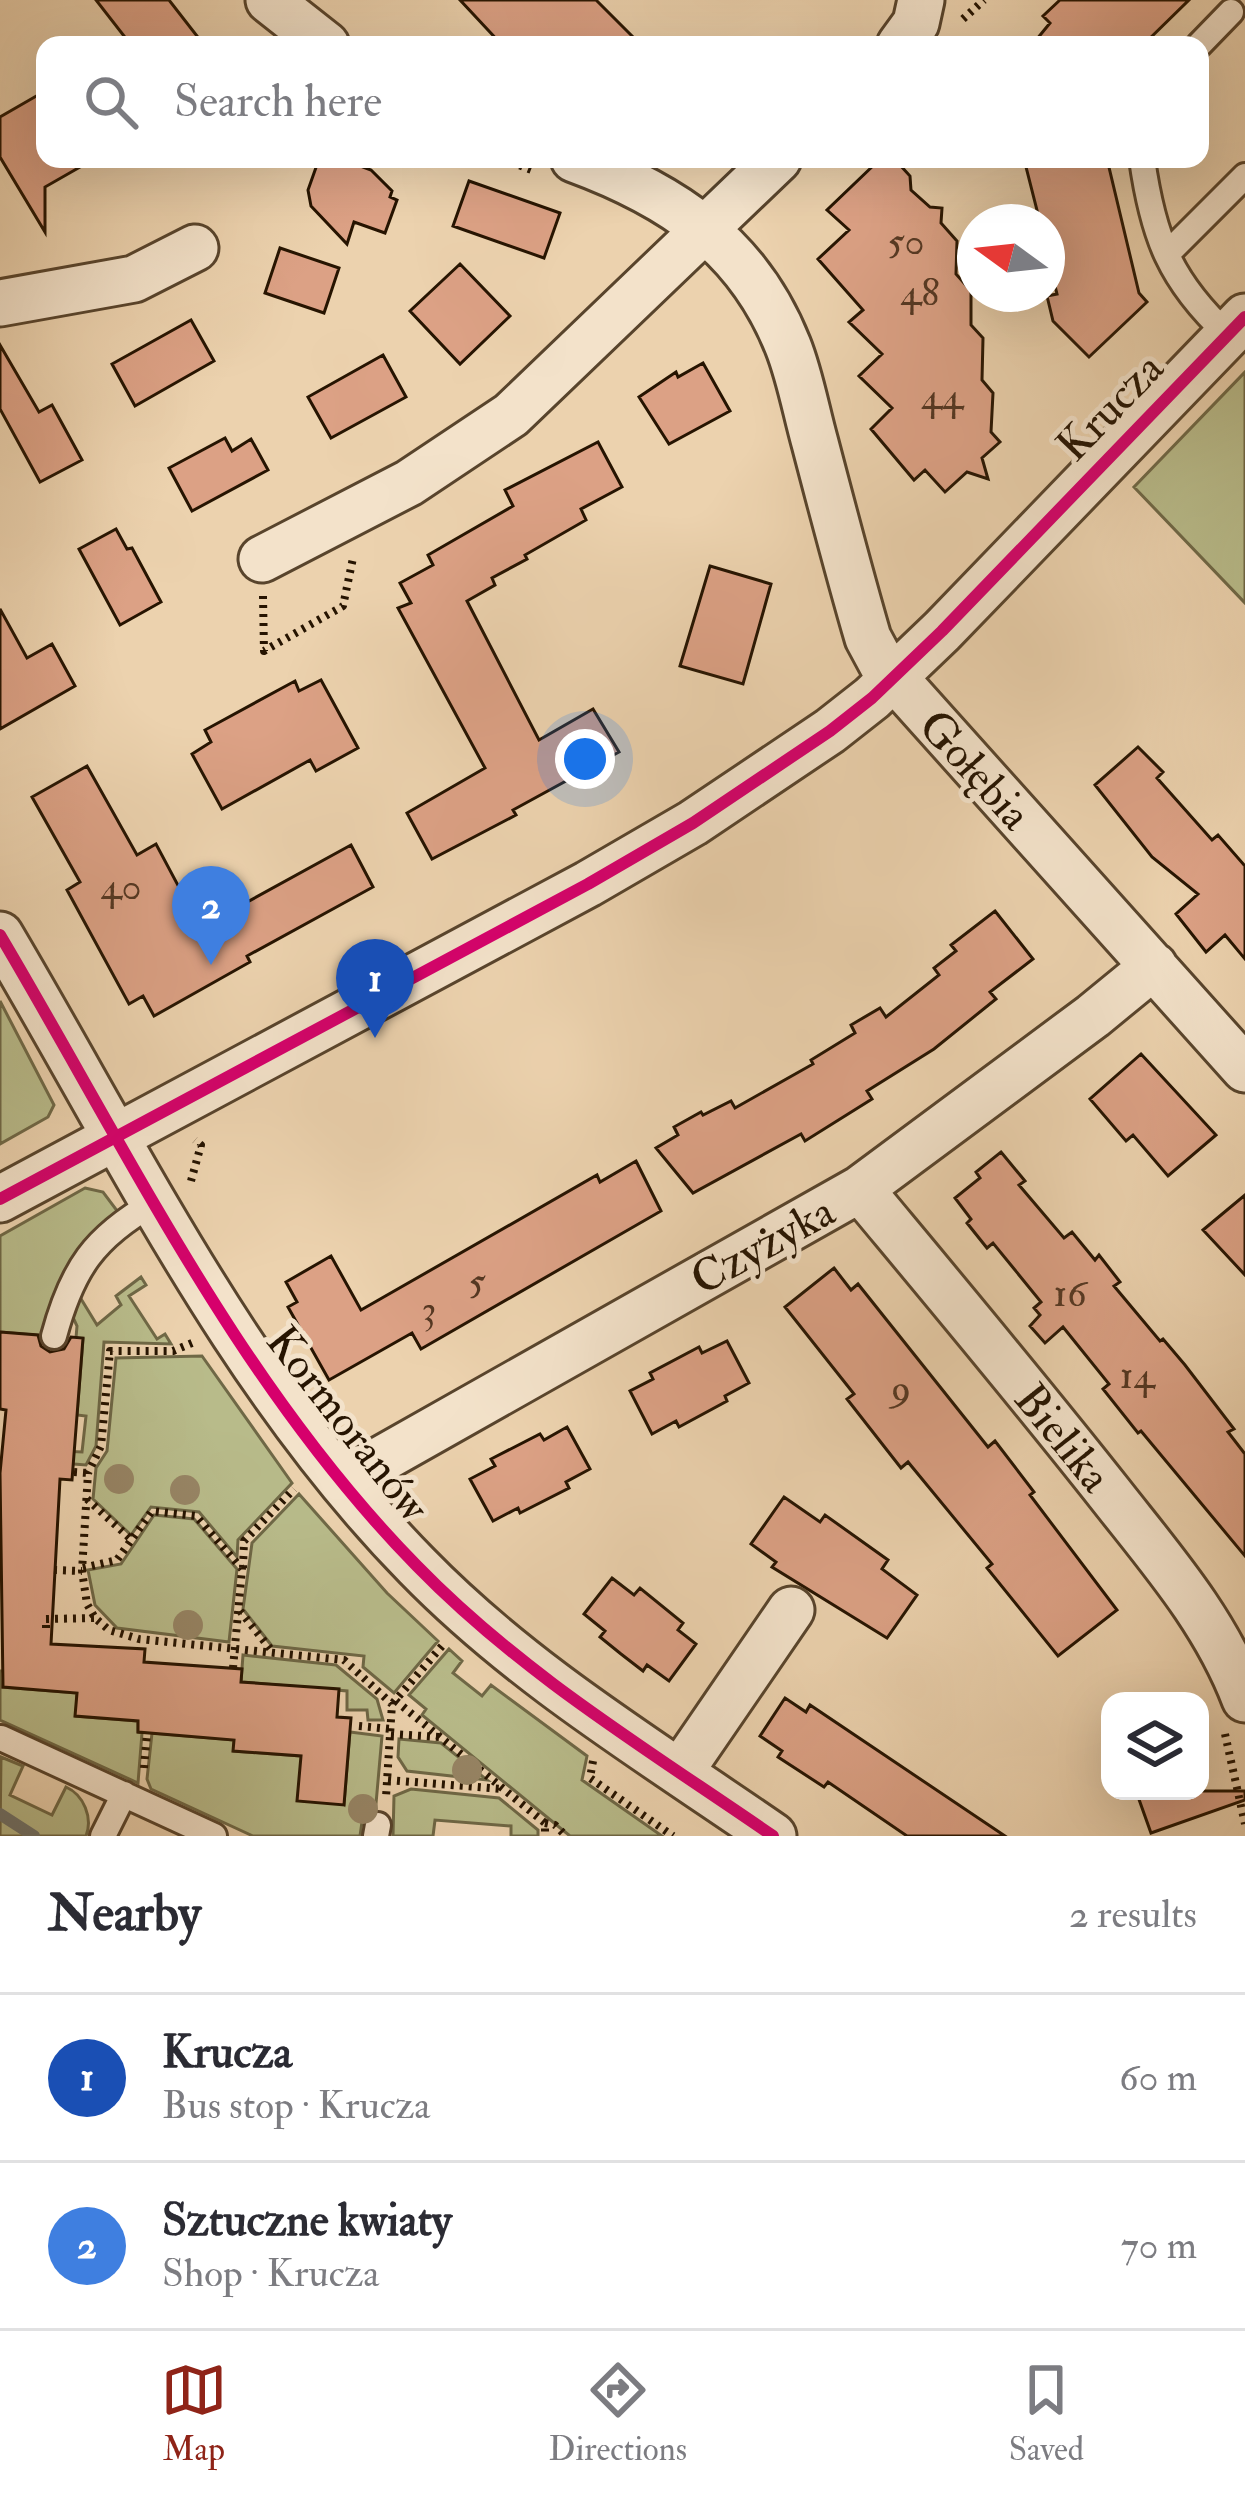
<!DOCTYPE html>
<html lang="en">
<head>
<meta charset="utf-8">
<style>
  :root { --surface:#fff; --page:#f7f7f7; --text:#2b2b33; --muted:#7c7c81; --line:#e1e1e2; --accent:#8f2418 }
  body { margin:0; font-family:"IM FELL Double Pica",serif; background:var(--page); color:var(--text) }
  .controls { position:absolute; right:36px; bottom:36px; display:grid; overflow:hidden; border-radius:24px; box-shadow:0 12px 48px #0002 }
  .controls button { width:108px; height:108px; display:grid; place-items:center; padding:0; border:0; border-bottom:3px solid var(--line); background:var(--surface); color:var(--text); font:60px sans-serif }
  .compass { position:absolute; left:957px; top:204px; width:108px; height:108px; border-radius:50%; background:var(--surface); box-shadow:0 12px 48px #0002; rotate:285deg }
  .you { position:absolute; left:585px; top:759px; width:42px; height:42px; margin:-30px; border:9px solid #fff; border-radius:50%; background:#1a73e8; box-shadow:0 0 0 18px #1a73e833 }
  .badge { display:grid; place-items:center; width:78px; height:78px; border-radius:50%; background:var(--accent); color:#fff; font-size:39px; font-weight:700 }
  .pin { position:absolute; translate:-50% -99px; filter:drop-shadow(0 3px 6px #0008) }
  .pin::after { content:''; position:absolute; top:63px; width:42px; height:36px; background:inherit; clip-path:polygon(0 0,100% 0,50% 100%) }
  .list { margin:0; padding:0; list-style:none }
  h2 { display:flex; justify-content:space-between; align-items:center; height:156px; margin:0; padding:0 48px; font-size:51px }
  h2 small { font-size:39px; font-weight:400; color:var(--muted) }
  .list li { display:grid; grid-template-columns:78px 1fr auto; gap:36px; align-items:center; box-sizing:border-box; height:168px; padding:0 48px; border-top:3px solid var(--line) }
  .list b { display:block; font-size:45px; white-space:nowrap }
  .list p { margin:0; font-size:39px; white-space:nowrap; color:var(--muted) }
  .list em { font-size:39px; font-style:normal; color:var(--muted) }
  .icon { flex:none; width:66px; height:66px; fill:none; stroke:currentColor; stroke-width:2; stroke-linecap:round; stroke-linejoin:round }
  .map { position:relative; flex:none; width:1245px; height:1836px; overflow:hidden }
  .search { position:absolute; background:var(--surface); box-shadow:0 12px 48px #0002; left:36px; right:36px; top:36px; height:132px; display:flex; align-items:center; gap:30px; box-sizing:border-box; padding:0 42px; border-radius:24px; color:var(--muted); font-size:45px }
  .sheet { height:492px; background:var(--surface) }
  nav { display:flex; justify-content:space-around; align-items:center; box-sizing:border-box; height:168px; border-top:3px solid var(--line); background:var(--surface); font-size:33px; color:var(--muted) }
  nav a { display:grid; justify-items:center; gap:6px }
  nav .on { color:var(--accent) }
  .map>svg:first-child { display:block }
  .green { fill:#b8bb8a; stroke:#6f6846; stroke-width:3 }
  .lines { fill:none; stroke-linecap:round; stroke-linejoin:round }
  .stream { stroke:#6f746e; stroke-width:12 }
  .building { fill:#dca185; stroke:#261401; stroke-width:3 }
  .service-casing { stroke:#58442c; stroke-width:30 }
  .minor-casing { stroke:#58442c; stroke-width:51 }
  .path { stroke:#261401; stroke-width:8; stroke-dasharray:3 6; stroke-linecap:butt }
  .service { stroke:#f3e2ca; stroke-width:24 }
  .minor { stroke:#f3e2ca; stroke-width:45 }
  .cycleway-casing { stroke:#f3e2ca; stroke-width:20 }
  .cycleway { stroke:#d6006c; stroke-width:12 }
  .tree { fill:#978565 }
  .labels { text-anchor:middle; stroke-width:10; stroke-linejoin:round; paint-order:stroke }
  .number-label { font-size:39px; fill:#543722 }
  .street-label { font-size:45px; fill:#261401; stroke:#f3e2ca }
</style>
</head>
<body>
<div class="map">
<svg width="1245" height="1836" viewBox="0 0 1245 1836">
  <rect width="100%" height="100%" fill="#ecd2ae"/>
  <filter id="stains"><feTurbulence type="fractalNoise" baseFrequency=".00167" numOctaves="4"/><feColorMatrix values="0 0 0 0 .2 0 0 0 0 .09 0 0 0 0 .02 0 0 0 .5 -.17"/></filter>
  <radialGradient id="worn" r=".72"><stop offset=".6" stop-color="#630" stop-opacity="0"/><stop offset="1" stop-color="#630" stop-opacity=".3"/></radialGradient>
  <path class="green" d="M1245 372V603L1134 487Z
    M0 1001 54 1105 48 1117 0 1144Z
    M85 1188 103 1192 118 1212C76 1245 63 1287 46 1336L0 1332V1236Z
    M141 1277 146 1285 129 1296 157 1339 165 1334 171 1344 104 1342 96 1446 86 1465 61 1463 62 1451 82 1452 86 1416 77 1415 83 1339 76 1338 77 1326 71 1313 78 1294 97 1325 121 1305 116 1296Z
    M202 1356 292 1483 238 1540 237 1557 199 1512 151 1507 131 1535 93 1499 96 1468 107 1451 116 1358Z
    M299 1494 387 1593 438 1641 394 1693 363 1667 364 1656 272 1646 243 1609 252 1543Z
    M154 1515 194 1519 237 1569 229 1642 117 1628 95 1605 88 1570 121 1564Z
    M449 1649 462 1661 453 1673 482 1696 491 1685 587 1756 582 1780 662 1836H570L422 1715 426 1709 409 1695Z
    M243 1655 336 1665 377 1699 383 1720H368L367 1710H347V1691L241 1682Z
    M0 1671H4L3 1687 77 1693 76 1716 138 1721V1732L142 1733 138 1783 0 1720Z
    M350 1732 382 1736 375 1815H363L360 1836H253L151 1789 147 1779 152 1733 234 1740V1751L301 1756 344 1804Z
    M399 1739 441 1743 487 1780 407 1771 398 1757Z
    M1 1757 23 1766 10 1795 52 1815 66 1787C84 1795 93 1818 86 1836H0Z
    M411 1789 499 1798 538 1830V1836H511V1826L435 1820 433 1836H393L394 1796Z"/>
  <g class="lines">
    <path class="stream" d="M0 1814 34 1836"/>
  </g>
  <path class="building" d="M96 0H169L204 45H131Z
    M460 0H596L641 45H502Z
    M1060 0H1189L1143 45H1032L1050 23 1043 16Z
    M45 91V159H94L45 187V232L0 157V117Z
    M319 159H342L371 170 392 191 390 197 397 200 385 233 354 222 347 244 311 206 308 190Z
    M1024 159H1107L1139 293 1147 302 1089 357 1053 321 1047 296 1057 294 1047 253V222H1040Z
    M876 163 900 165 910 176 911 190 930 207 942 208 941 223 957 241 956 274 971 291V325L983 338 982 380 993 393 991 432 1000 442 982 458 988 479 967 472 945 492 925 470 914 480 871 429 892 408 859 376 882 354 849 322 863 310 818 259 849 230 827 210Z
    M469 181 560 213 544 258 453 226Z
    M280 248 339 268 324 313 265 293Z
    M460 264 510 316 460 364 410 311Z
    M191 320 214 361 135 406 112 364Z
    M0 345 39 412 52 405 82 460 40 482 0 409Z
    M383 355 406 397 331 438 308 397Z
    M703 363 730 411 669 444 639 397 676 372 678 377Z
    M225 438 232 451 251 439 268 470 192 511 169 468Z
    M598 442 622 487 581 509 586 520 525 555 527 559 492 578 495 585 467 601 539 740 593 709 619 752 513 810 516 815 432 859 407 813 485 768 398 608 411 603 400 583 433 565 428 555 513 506 505 490Z
    M116 529 127 549 132 548 161 602 120 625 79 549Z
    M710 566 771 584 743 684 680 666Z
    M0 609 27 658 52 644 75 686 0 729Z
    M321 680 358 748 316 771 310 760 222 809 192 754 211 742 205 730 295 681 299 691Z
    M1138 747 1163 772 1157 778 1212 840 1218 835 1245 866V959L1225 935 1206 952 1176 914 1198 894 1152 857 1095 785Z
    M87 766 137 855 156 844 190 908 217 892 229 912 351 845 373 887 247 956 250 962 154 1016 143 996 129 1004 67 890 80 882 32 797Z
    M995 911 1033 959 990 992 996 999 934 1049 867 1091 872 1099 805 1141 801 1134 693 1193 656 1148 678 1135 674 1127 701 1112 703 1115 731 1101 735 1108 813 1064 811 1060 855 1033 851 1025 880 1008 886 1017 939 975 934 968 956 951 951 945Z
    M1141 1054 1216 1135 1168 1176 1133 1135 1126 1141 1090 1099Z
    M1001 1152 1025 1181 1019 1185 1064 1238 1072 1232 1095 1260 1099 1255 1120 1282 1114 1286 1160 1341 1163 1339 1185 1365 1234 1429 1228 1432 1245 1454V1556L1141 1431 1138 1433 1103 1389 1109 1384 1063 1327 1045 1343 1030 1326 1040 1315 1034 1308 1041 1302 993 1243 987 1248 967 1223 971 1219 955 1198 980 1178 976 1172Z
    M636 1161 661 1211 421 1349 412 1333 329 1380 288 1307 297 1302 286 1282 331 1256 361 1310 597 1175 600 1182Z
    M1245 1195V1275L1203 1230Z
    M834 1268 851 1290 858 1284 988 1447 995 1441 1034 1492 1030 1495 1117 1610 1058 1656 987 1568 992 1564 908 1462 901 1468 847 1399 854 1394 785 1307Z
    M0 1332 38 1335 41 1346 50 1352 64 1349 71 1337 83 1338 72 1480 60 1479 51 1644 145 1649 144 1662 242 1669 241 1682 339 1689 337 1717 351 1718 344 1805 297 1801 301 1756 233 1751 234 1740 138 1732V1721L75 1716 77 1693 3 1687 0 1473 6 1410 0 1409Z
    M727 1341 749 1383 725 1396 727 1401 679 1427 676 1421 652 1434 630 1391 653 1379 650 1373 699 1347 702 1353Z
    M567 1427 590 1469 566 1482 569 1488 520 1513 518 1508 493 1521 470 1479 495 1466 491 1459 540 1434 544 1440Z
    M784 1497 820 1522 825 1515 888 1560 882 1569 917 1595 887 1638 772 1567 776 1562 751 1544Z
    M612 1578 634 1595 640 1588 683 1623 678 1630 696 1644 669 1681 647 1665 643 1671 621 1654 600 1637 605 1631 584 1614Z
    M785 1698 806 1712 810 1705 1005 1836H907L828 1782 824 1787 778 1757 782 1751 760 1736Z
    M1136 1791H1245V1800L1151 1833Z"/>
  <g class="lines">
    <g class="service-casing">
      <path id="service" d="M1199 45 1231 12
        M1142 159C1153 237 1170 281 1228 335
        M1167 254 1245 176
        M54 1336C72 1269 94 1237 154 1203
        M1 1738 214 1836
        M103 1836 124 1794
        M376 1836 378 1825"/>
    </g>
    <g class="minor-casing">
      <path id="minor" d="M269 0 326 45
        M900 45 916 23 921 0
        M574 159C672 195 748 245 788 346 800 376 806 411 815 443 832 508 849 573 868 638L882 664 1245 1069
        M0 303 134 279 195 248
        M262 559 409 483 511 415 778 159
        M0 935C128 1151 239 1385 417 1566 522 1674 650 1751 773 1836
        M860 1189C944 1290 1028 1390 1110 1494 1161 1559 1215 1620 1245 1699
        M0 1199 588 884 693 823 830 731 872 698 942 631 1245 317
        M343 1481 860 1189 1093 1016 1154 966
        M680 1772 791 1610"/>
    </g>
    <path class="path" d="M963 19 984 0
      M503 159 534 171
      M263 596 264 651 343 606 353 558
      M191 1181 201 1145 195 1140
      M192 1343 173 1351H110L101 1446 88 1473 82 1571 87 1604 95 1618 109 1630 139 1639 344 1660 392 1704 386 1797
      M74 1472 88 1473
      M87 1499 133 1541
      M83 1568 117 1560 152 1511 196 1516 242 1569 233 1668
      M243 1568 244 1541 294 1489
      M54 1570 82 1571
      M240 1611 272 1651
      M46 1628V1619L95 1618
      M396 1701 545 1823V1836
      M393 1703 442 1646
      M359 1726 391 1729
      M391 1734 440 1737
      M1225 1734 1245 1824
      M593 1761 590 1778 673 1836
      M144 1768 147 1733
      M388 1780 503 1789
      M545 1823 555 1825 566 1836"/>
    <use href="#service" class="service"/>
    <use href="#minor" class="minor"/>
    <g class="cycleway-casing">
      <path id="cycleway" d="M0 935C128 1151 239 1385 417 1566 522 1674 650 1751 773 1836
        M0 1199 588 884 693 823 830 731 872 698 942 631 1245 317"/>
    </g>
    <use href="#cycleway" class="cycleway"/>
  </g>
  <g class="tree">
    <circle cx="119" cy="1479" r="15"/>
    <circle cx="185" cy="1490" r="15"/>
    <circle cx="188" cy="1625" r="15"/>
    <circle cx="467" cy="1770" r="15"/>
    <circle cx="363" cy="1809" r="15"/>
  </g>
  <g class="labels">
    <g class="number-label">
      <text x="906" y="254">50</text>
      <text x="920" y="305">48</text>
      <text x="942" y="409">44</text>
      <text x="121" y="899">40</text>
      <text x="477" y="1294">5</text>
      <text x="1070" y="1306">16</text>
      <text x="429" y="1322">3</text>
      <text x="1137" y="1388">14</text>
      <text x="901" y="1402">9</text>
    </g>
    <g class="street-label">
      <text transform="translate(1109 406) rotate(-46)" y="16">Krucza</text>
      <text transform="translate(976 769) rotate(48)" y="16">Gołębia</text>
      <text transform="translate(762 1244) rotate(-29)" y="16">Czyżyka</text>
      <text transform="translate(349 1423) rotate(52)" y="16">Kormoranów</text>
      <text transform="translate(1064 1437) rotate(51)" y="16">Bielika</text>
    </g>
  </g>
  <rect width="100%" height="100%" filter="url(#stains)"/>
  <rect width="100%" height="100%" fill="url(#worn)"/>
</svg>
<div class="controls">
<button><svg class="icon" aria-label="layers" viewBox="0 0 24 24"><path d="M12 4l9 5-9 5-9-5zM3 14l9 5 9-5"/></svg></button>
</div>
<svg class="compass" viewBox="-18 -18 36 36"><path d="M0-13l5 13h-10z" fill="#e53935"/><path d="M0 13l5-13h-10z" fill="#7c7c81"/></svg>
<div class="you"></div>
<div class="pin badge" style="left:375px;top:1038px;background:#1a4fb4">1</div>
<div class="pin badge" style="left:211px;top:965px;background:#3f7fe0">2</div>
<div class="search"><svg class="icon" aria-label="search" viewBox="0 0 24 24"><circle cx="10" cy="10" r="6"/><path d="M15 15l6 6"/></svg>Search here</div>
</div>
<section class="sheet">
<h2>Nearby<small>2 results</small></h2>
<ul class="list">
<li><span class="badge" style="background:#1a4fb4">1</span><div><b>Krucza</b><p>Bus stop · Krucza</p></div><em>60 m</em></li>
<li><span class="badge" style="background:#3f7fe0">2</span><div><b>Sztuczne kwiaty</b><p>Shop · Krucza</p></div><em>70 m</em></li>
</ul>
</section>
<nav>
<a class="on"><svg class="icon" aria-label="map" viewBox="0 0 24 24"><path d="M3 6l6-2 6 2 6-2v14l-6 2-6-2-6 2zM9 4v14M15 6v14"/></svg>Map</a>
<a><svg class="icon" aria-label="directions" viewBox="0 0 24 24"><path d="M12 3l9 9-9 9-9-9zM9 14v-3h6M13 9l2 2-2 2"/></svg>Directions</a>
<a><svg class="icon" aria-label="saved" viewBox="0 0 24 24"><path d="M7 4h10v16l-5-4-5 4z"/></svg>Saved</a>
</nav>
</body>
</html>
